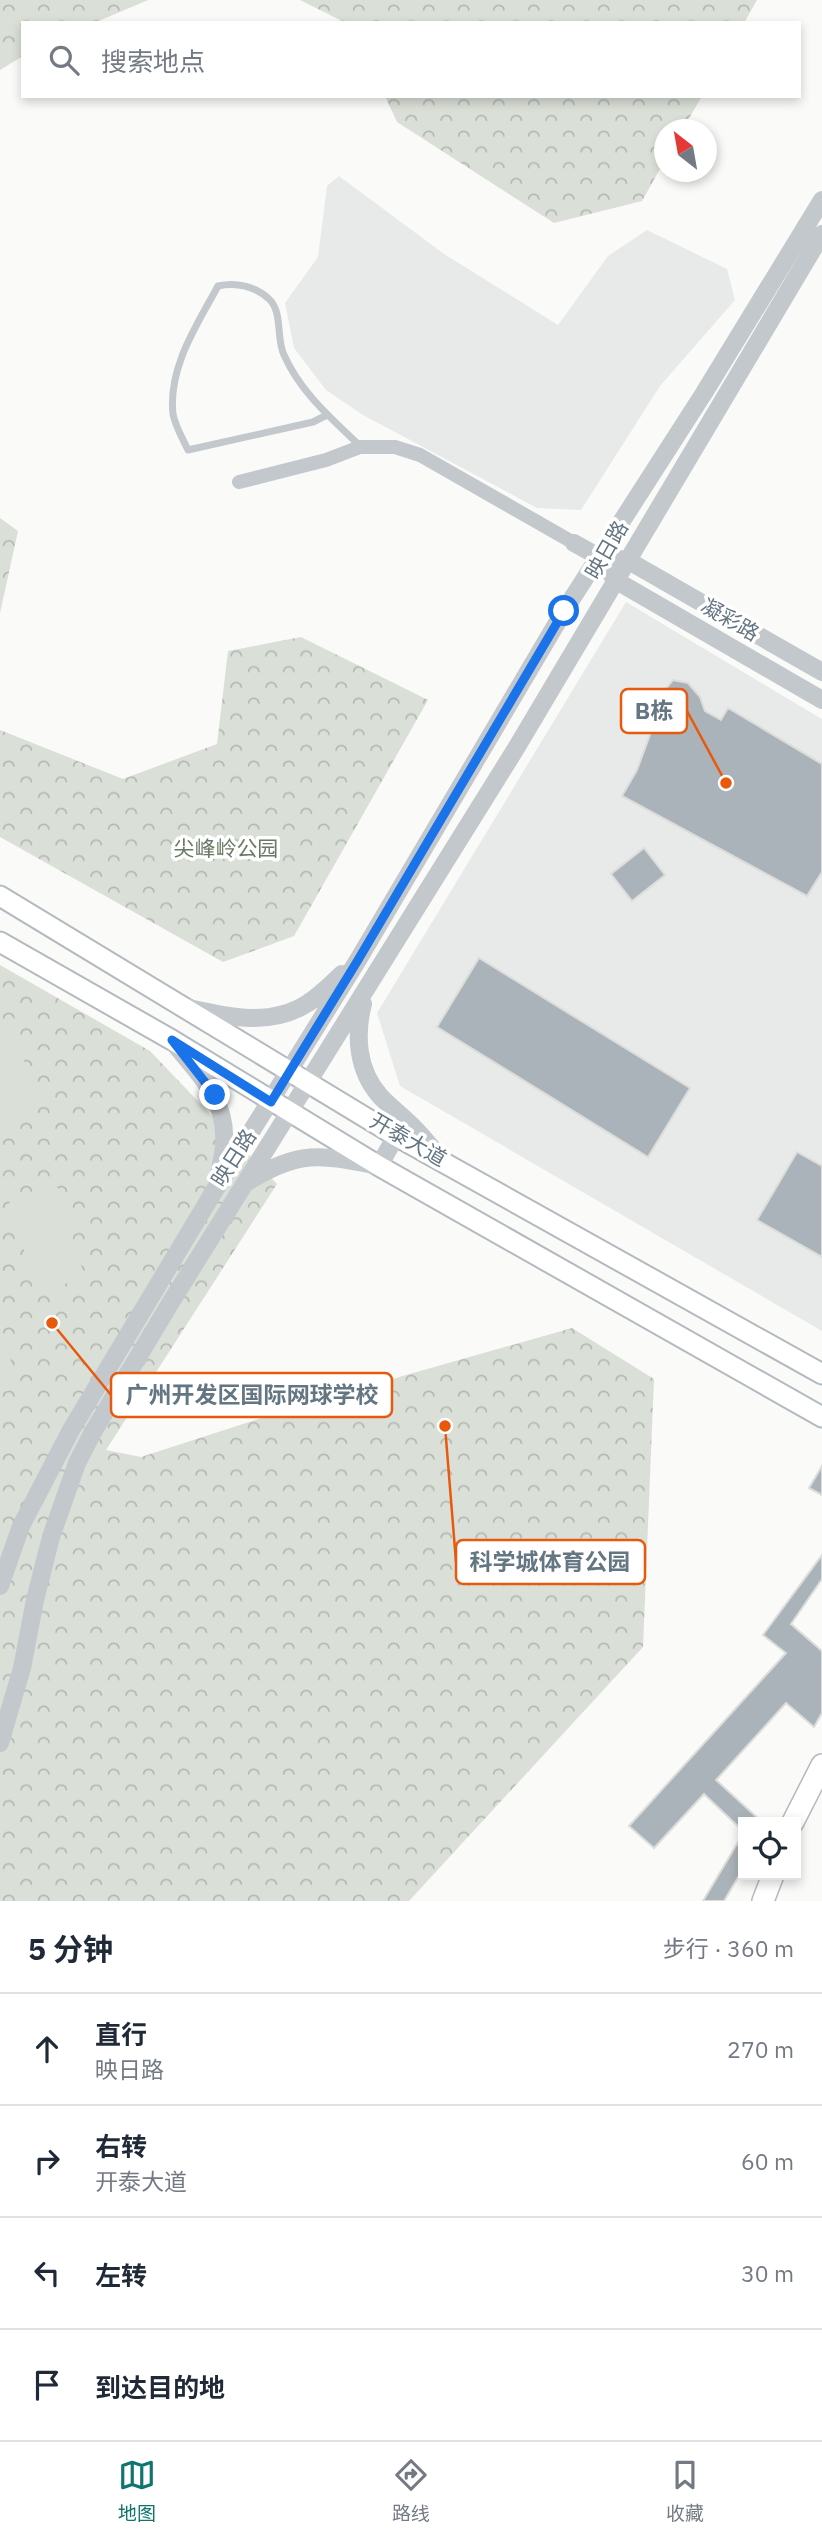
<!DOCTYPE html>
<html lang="zh">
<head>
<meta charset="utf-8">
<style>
  :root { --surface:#fff; --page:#f6f6f7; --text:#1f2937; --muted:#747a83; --line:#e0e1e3; --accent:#0f766e }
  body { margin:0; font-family:"IBM Plex Sans","Noto Sans SC",sans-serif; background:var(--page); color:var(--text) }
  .controls { position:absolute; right:21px; bottom:21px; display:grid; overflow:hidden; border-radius:0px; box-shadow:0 4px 10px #0003 }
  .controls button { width:63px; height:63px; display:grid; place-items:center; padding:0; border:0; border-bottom:2px solid var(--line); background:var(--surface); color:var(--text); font:35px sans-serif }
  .compass { position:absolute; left:654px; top:119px; width:63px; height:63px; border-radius:50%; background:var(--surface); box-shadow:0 4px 10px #0003; rotate:329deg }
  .stop { position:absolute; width:21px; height:21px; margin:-16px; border:5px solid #1a73e8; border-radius:50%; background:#fff }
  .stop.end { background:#1a73e8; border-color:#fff; box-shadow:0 2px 7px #0008 }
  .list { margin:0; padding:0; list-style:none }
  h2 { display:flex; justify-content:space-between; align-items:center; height:91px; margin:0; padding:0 28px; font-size:30px }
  h2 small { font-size:23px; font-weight:400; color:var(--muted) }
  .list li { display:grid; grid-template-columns:46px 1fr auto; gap:21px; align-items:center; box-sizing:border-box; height:112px; padding:0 28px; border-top:2px solid var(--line) }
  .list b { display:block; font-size:26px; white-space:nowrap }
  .list p { margin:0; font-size:23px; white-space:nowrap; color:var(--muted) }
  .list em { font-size:23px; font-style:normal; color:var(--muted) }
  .icon { flex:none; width:38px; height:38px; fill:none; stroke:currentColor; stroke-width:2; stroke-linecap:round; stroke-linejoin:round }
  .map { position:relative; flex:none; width:822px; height:1901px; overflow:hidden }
  .search { position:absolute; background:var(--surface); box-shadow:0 4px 10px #0003; left:21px; right:21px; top:21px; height:77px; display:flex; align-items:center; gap:18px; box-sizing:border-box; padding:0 24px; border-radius:0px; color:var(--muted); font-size:26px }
  .sheet { height:539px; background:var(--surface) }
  nav { display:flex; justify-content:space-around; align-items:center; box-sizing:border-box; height:98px; border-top:2px solid var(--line); background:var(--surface); font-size:19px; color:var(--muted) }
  nav a { display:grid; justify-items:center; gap:4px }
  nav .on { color:var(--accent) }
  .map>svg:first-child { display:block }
  .built { fill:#e8e9e9 }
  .park { fill:url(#park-crowns) }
  .pitch { fill:#dadfd7 }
  .building { fill:#aab3b9; stroke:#dcdcda; stroke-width:2 }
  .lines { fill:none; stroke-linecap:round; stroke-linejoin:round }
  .secondary-casing { stroke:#b3babf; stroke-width:23 }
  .primary-casing { stroke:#b5babe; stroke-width:24 }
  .service { stroke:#c3c8cc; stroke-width:7 }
  .minor { stroke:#c3c8cc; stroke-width:14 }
  .tertiary { stroke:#c3c8cc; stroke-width:18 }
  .secondary { stroke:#fff; stroke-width:19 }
  .primary { stroke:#fff; stroke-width:21 }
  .route { stroke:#1a73e8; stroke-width:9 }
  .labels { text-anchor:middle; stroke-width:7; stroke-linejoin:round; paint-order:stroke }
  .street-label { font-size:21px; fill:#657683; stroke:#fff }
  .park-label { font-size:21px; fill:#687a64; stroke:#fff }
  .leader { fill:none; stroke:#e8590c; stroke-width:2.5 }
  .callout-dot { fill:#e8590c; stroke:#fff; stroke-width:2.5 }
  .callout { fill:#fff; stroke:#e8590c; stroke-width:2.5 }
  .callout-label { font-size:23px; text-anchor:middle; font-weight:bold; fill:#657683 }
</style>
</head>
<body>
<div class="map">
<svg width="822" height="1901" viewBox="0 0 822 1901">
  <defs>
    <pattern id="park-crowns" width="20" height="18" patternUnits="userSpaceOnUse" patternTransform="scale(1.75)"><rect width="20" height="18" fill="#dadfd7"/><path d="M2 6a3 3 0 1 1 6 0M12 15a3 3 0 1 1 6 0" fill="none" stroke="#b4b9b4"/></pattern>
  </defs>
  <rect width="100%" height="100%" fill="#fafaf8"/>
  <path class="built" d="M339 176 444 254 558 325 608 256 647 230 727 269 735 300 660 386 581 510 537 508 363 415 326 390 294 348 285 303 318 257 327 186Z
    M626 602 822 719V1331L400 1086 377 1013Z"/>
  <path class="park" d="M0 0H148L94 23H23V56L0 70Z
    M300 0H757L744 23H346Z
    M385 96H702L683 129 664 130V162L642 201 554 223 397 122Z
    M0 518 18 531 0 613Z
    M301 637 428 700 294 936 223 962 0 837V730L123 779 217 744 228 651Z
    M0 965 150 1051 277 1184 106 1450 141 1457 311 1402 572 1328 654 1379 643 1647 409 1901H0Z"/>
  <path class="pitch" d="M13 1017 37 1110 0 1120V1020Z
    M57 1186 85 1278 37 1292 9 1201Z
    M0 1321 18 1388 0 1393Z"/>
  <path class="building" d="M673 680 688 683 700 697 705 711 721 720 728 708 822 764V872L807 896 622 796 637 770 661 705 662 694Z
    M644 848 665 875 632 901 611 874Z
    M479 958 690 1088 648 1157 437 1027Z
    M797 1152 822 1166V1257L757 1220Z
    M822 1466V1495L809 1488Z
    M822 1555V1579L791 1624 822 1651V1713L814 1727 786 1703 716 1780 762 1822H743V1831L704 1794 654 1848 629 1826 786 1653 763 1635Z
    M743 1834V1869L724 1901H703Z"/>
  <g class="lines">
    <g class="secondary-casing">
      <path id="secondary" d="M0 896 396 1136 822 1374
        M0 942 172 1040 379 1166 822 1417"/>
    </g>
    <g class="primary-casing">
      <path id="primary" d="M793 1822 822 1765
        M763 1901 773 1875"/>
    </g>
    <path class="service" d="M327 415 313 422 188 450C183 439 175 426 173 414 168 367 197 325 218 286 236 282 255 286 269 299 283 312 276 339 284 355 301 393 331 418 360 446"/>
    <path class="minor" d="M239 482 326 460 360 447H395L420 455 574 543"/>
    <path class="tertiary" d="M574 543 599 557 627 560 822 672
      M610 572 615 580 822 700
      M363 1004C355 1035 357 1070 380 1096 388 1105 399 1113 408 1122 420 1133 430 1146 441 1158
      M189 1008C229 1017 271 1027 308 1003 321 995 331 984 342 974
      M176 1046C201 1076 227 1101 224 1144 224 1155 220 1167 218 1178
      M247 1182C301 1150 319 1154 379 1166L396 1136
      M0 1586 21 1526 71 1430 216 1188 358 960 564 611 704 393 822 200
      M0 1743 22 1668 35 1600 51 1537 77 1463 93 1432 171 1302 515 750 822 234"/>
    <use href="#secondary" class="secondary"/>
    <use href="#primary" class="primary"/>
  </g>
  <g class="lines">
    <path class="route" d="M215 1095 172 1040 271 1102 358 960 564 611"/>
  </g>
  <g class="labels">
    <g class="street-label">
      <text transform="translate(607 550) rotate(-60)" y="7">映日路</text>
      <text transform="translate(730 620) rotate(30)" y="7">凝彩路</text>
      <text transform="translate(408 1140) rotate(30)" y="7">开泰大道</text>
      <text transform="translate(234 1158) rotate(-57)" y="7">映日路</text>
    </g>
    <g class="park-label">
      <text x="226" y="856">尖峰岭公园</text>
    </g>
  </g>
  <path class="leader" d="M726 783L687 711M52 1323L111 1395M445 1426L456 1562"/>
  <g class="callout-dot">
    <circle cx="726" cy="783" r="7"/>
    <circle cx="52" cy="1323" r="7"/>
    <circle cx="445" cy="1426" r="7"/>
  </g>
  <g class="callout">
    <rect x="621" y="689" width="66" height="44" rx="7"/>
    <rect x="111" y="1373" width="281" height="44" rx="7"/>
    <rect x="456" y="1540" width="189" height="44" rx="7"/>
  </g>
  <g class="callout-label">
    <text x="654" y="719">B栋</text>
    <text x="252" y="1403">广州开发区国际网球学校</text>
    <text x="550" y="1570">科学城体育公园</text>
  </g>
</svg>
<div class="controls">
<button><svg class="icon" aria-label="locate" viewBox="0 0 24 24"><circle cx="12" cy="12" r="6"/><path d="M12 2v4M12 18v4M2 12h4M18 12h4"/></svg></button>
</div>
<svg class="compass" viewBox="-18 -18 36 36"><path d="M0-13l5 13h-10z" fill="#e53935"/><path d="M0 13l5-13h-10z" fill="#747a83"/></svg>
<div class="stop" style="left:564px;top:611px"></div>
<div class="stop end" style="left:215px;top:1095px"></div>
<div class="search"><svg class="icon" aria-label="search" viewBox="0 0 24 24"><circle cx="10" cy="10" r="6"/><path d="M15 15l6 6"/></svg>搜索地点</div>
</div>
<section class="sheet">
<h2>5 分钟<small>步行 · 360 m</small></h2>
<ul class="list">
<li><svg class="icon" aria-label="ahead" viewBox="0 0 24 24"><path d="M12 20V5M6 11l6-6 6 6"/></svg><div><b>直行</b><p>映日路</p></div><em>270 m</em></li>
<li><svg class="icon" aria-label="right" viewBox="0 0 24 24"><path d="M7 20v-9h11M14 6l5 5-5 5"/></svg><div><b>右转</b><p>开泰大道</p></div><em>60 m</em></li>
<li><svg class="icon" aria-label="left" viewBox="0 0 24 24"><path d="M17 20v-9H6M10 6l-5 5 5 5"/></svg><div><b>左转</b></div><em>30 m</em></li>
<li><svg class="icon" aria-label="arrive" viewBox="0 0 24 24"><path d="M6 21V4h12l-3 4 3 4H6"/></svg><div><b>到达目的地</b></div></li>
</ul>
</section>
<nav>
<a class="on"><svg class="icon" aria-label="map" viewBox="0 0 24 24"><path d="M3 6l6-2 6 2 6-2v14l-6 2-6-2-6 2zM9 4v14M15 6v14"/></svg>地图</a>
<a><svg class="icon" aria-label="directions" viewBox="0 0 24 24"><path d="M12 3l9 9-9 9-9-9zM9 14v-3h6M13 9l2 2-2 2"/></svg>路线</a>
<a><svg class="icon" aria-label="saved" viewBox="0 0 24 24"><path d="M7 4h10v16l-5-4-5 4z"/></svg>收藏</a>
</nav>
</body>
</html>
